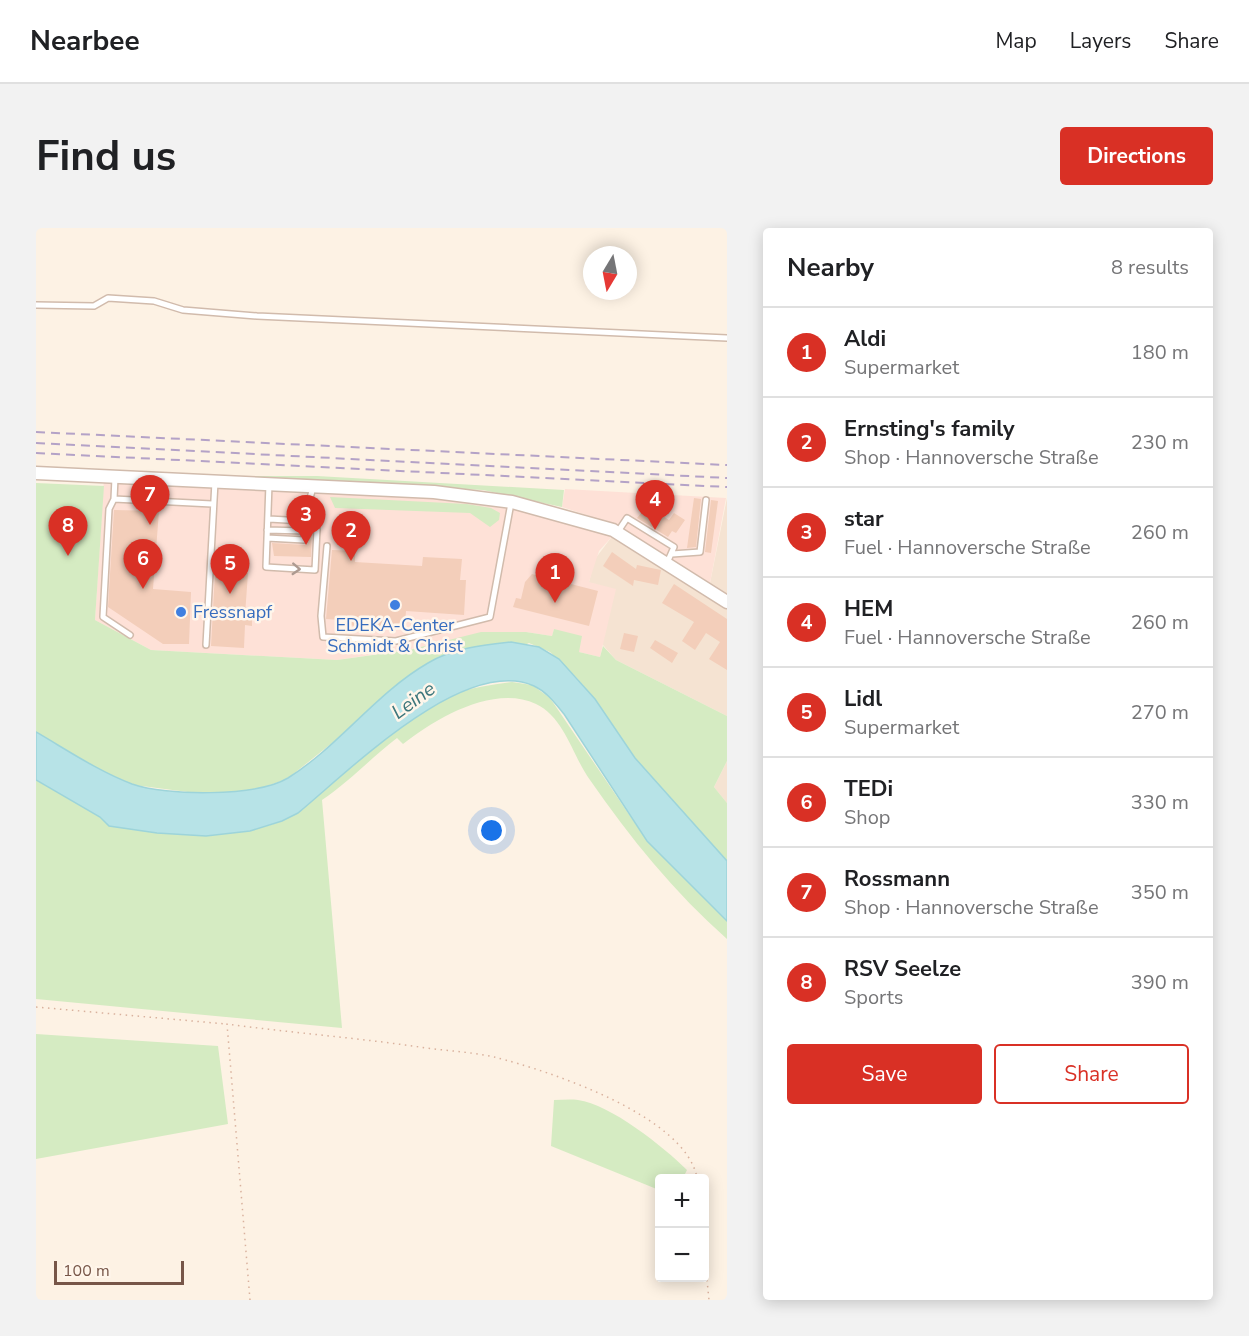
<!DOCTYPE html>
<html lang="en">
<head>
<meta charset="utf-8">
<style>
  :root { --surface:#fff; --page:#f2f2f2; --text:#202124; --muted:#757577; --line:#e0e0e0; --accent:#d93025 }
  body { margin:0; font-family:"Nunito Sans",sans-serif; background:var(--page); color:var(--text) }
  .controls { position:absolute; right:18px; bottom:18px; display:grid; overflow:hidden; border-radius:6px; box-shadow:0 3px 15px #0003 }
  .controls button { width:54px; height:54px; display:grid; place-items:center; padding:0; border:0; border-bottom:2px solid var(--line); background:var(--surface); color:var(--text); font:30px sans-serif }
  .compass { position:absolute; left:547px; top:18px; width:54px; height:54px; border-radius:50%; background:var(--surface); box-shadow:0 3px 15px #0003; rotate:190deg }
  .scale { position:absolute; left:18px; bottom:15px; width:130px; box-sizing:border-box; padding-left:6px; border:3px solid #775648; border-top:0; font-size:16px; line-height:21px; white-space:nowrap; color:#775648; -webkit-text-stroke:4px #fff6eb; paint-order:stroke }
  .you { position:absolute; left:456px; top:603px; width:21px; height:21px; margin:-15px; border:4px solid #fff; border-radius:50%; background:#1a73e8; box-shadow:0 0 0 9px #1a73e833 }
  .badge { display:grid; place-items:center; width:39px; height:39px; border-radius:50%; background:var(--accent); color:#fff; font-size:20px; font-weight:700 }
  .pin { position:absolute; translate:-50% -50px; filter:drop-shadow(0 2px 3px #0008) }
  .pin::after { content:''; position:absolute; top:32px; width:21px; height:18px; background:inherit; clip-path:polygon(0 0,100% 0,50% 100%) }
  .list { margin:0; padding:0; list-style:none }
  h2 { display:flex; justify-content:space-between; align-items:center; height:78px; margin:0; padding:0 24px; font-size:26px }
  h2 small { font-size:20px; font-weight:400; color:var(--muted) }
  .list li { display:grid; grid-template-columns:39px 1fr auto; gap:18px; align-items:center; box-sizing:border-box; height:90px; padding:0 24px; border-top:2px solid var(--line) }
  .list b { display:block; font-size:22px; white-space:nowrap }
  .list p { margin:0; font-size:20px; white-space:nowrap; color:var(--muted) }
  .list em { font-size:20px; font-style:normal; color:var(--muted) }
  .actions { display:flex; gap:12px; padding:18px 24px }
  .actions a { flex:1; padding:14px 0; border:2px solid var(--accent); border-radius:6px; text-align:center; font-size:21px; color:var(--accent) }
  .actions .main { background:var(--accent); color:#fff }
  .map { position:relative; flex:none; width:691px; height:1072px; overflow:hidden; border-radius:6px }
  header { display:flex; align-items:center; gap:36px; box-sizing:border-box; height:84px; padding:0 30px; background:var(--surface); border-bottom:2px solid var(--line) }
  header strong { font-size:28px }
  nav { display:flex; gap:33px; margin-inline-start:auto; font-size:21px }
  .intro { display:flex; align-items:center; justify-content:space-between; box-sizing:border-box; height:144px; padding:0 36px }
  h1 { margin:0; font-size:42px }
  .button { padding:15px 27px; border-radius:6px; background:var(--accent); color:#fff; font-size:21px; font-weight:700 }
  main { display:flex; gap:36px; padding:0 36px }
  aside { flex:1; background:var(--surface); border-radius:6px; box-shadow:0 3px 15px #0003 }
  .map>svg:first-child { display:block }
  .residential { fill:#f5e3d2 }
  .commercial { fill:#fee1d7 }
  .green { fill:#d5ebc2 }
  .water { fill:#b7e3e7; stroke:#9dd4da; stroke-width:1.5 }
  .building { fill:#f3ceba }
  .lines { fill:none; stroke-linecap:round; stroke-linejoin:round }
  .service-casing { stroke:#d1bbac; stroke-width:8 }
  .tertiary-casing { stroke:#d1bbac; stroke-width:15 }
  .path { stroke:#d9b19d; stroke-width:1.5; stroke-dasharray:1.5 4.5; stroke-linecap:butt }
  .service { stroke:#fff; stroke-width:5 }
  .tertiary { stroke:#fff; stroke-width:12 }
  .rail { stroke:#b4a2c7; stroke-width:2; stroke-dasharray:9 6; stroke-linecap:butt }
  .oneway { stroke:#ad9a91 }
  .shop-dot { fill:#3f7fe0; stroke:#fff6eb; stroke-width:2 }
  .labels { text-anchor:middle; stroke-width:5; stroke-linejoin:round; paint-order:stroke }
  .shop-label { font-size:18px; fill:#366cbe; stroke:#fff6eb; text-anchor:start }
  .water-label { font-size:20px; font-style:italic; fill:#3c767c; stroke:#fff6eb }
</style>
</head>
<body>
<header>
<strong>Nearbee</strong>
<nav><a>Map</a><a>Layers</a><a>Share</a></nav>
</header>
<div class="intro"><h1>Find us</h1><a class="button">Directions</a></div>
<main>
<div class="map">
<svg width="691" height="1072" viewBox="0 0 691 1072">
  <rect width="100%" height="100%" fill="#fdf2e4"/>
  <path class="residential" d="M691 270V488L580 432 567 417 553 354 559 331 581 302 674 355Z
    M691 533V575L678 559Z"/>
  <path class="commercial" d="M68 249 447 270 580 302 554 288 526 279 529 261 690 270 674 355 582 302 563 323 553 354 580 361 564 429 543 424 518 401 516 408 490 404 301 432 115 422 59 392Z"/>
  <path class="green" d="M202 248H281L528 262 526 279 447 262 198 249Z
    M0 255 68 258 59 392 115 422 301 432 373 422 445 404H490L516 408 518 401 546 408 543 424 564 429 567 418 580 432 691 488V533L678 559 691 575V633L599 530 559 471 540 449 514 424 493 415 301 511 251 551 222 561 195 564H152L98 557 66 543 0 504Z
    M294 269 431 276 455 280 464 285 463 292 454 299 434 285 299 280Z
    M476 454 496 457 514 470 611 613 691 693V711C639 665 594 610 554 552 536 527 529 490 500 476 458 456 400 490 367 516L361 510C335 530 313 554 286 572L306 800 0 771V552L64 589 73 598C135 605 186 615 246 593 300 550 354 496 417 467 435 459 457 457 476 454Z
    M0 806 182 818 192 896 0 931Z
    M518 872C526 872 534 871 542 872 574 876 628 919 651 942L647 950H624L623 962 515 918Z"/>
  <path class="water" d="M475 414 503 419 523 431 559 471 599 530 691 633V693L611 613 528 486C519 475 511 464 498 458 428 427 312 544 262 585L246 593 214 603 170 608 121 605 73 598 64 589 0 552V504C31 522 62 543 96 556 130 568 220 569 252 550 303 518 340 465 392 435 417 420 448 417 475 414Z"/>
  <path class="building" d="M658 270 665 271 660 319 651 320Z
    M675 272 682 273 675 325 669 324Z
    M611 278 633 292 638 285 649 292 640 305 636 303 632 309 601 290Z
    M78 282 123 283 117 361 155 364 153 416H127L72 379Z
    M273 305H276L275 329 238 328 236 315 270 317Z
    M296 322 319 323V334L386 338 387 329 426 331 424 352H430L428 387 370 383 369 396H361V400L306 397V392L290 391Z
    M576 324 600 341 601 337 625 342 622 357 598 352 597 358 567 338Z
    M179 344 212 345 209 387 216 388V398L209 397 208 420 175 418Z
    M496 346 562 363 553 398 477 379 480 370 485 371 489 354Z
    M638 356 691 391V442L673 431 684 414 670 405 659 422 646 413 658 394 626 375Z
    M588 405 602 408 598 424 584 421Z
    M619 412 642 425 636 435 614 420Z"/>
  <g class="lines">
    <g class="service-casing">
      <path id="service" d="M0 77 58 78 72 70 118 73 147 82 221 88 691 110
        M79 250 78 271 73 281 67 389 94 407
        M78 271 176 276
        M233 291 268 293 281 301 279 342 230 339 233 256
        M231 302 268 303
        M581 305 591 290 638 319 631 335
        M231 310 268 312V293L277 259
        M291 318 285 388 287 409 360 413 454 389 475 275
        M636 326 664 324 670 272
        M170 417 179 254"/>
    </g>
    <g class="tertiary-casing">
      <path id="tertiary" d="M0 245 398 264 476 274 577 302 691 374"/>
    </g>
    <path class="path" d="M0 779 190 796
      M668 1022 673 1072
      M214 1072 191 796C257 805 324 810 390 820 413 823 436 824 458 829 514 843 650 888 661 950"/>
    <use href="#service" class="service"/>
    <use href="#tertiary" class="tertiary"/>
    <path class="rail" d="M0 204 691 237
      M0 215 691 250
      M0 225 691 259"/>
  </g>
  <defs><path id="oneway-chevron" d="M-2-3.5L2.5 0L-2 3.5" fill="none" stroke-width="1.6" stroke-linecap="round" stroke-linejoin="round" transform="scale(1.5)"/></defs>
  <use class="oneway" href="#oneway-chevron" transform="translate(260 341) rotate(3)"/>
  <g class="shop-dot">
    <circle cx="359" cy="377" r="6"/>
    <circle cx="145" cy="384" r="6"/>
  </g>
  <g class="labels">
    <g class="shop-label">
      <text x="157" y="390">Fressnapf</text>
      <text x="359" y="403" text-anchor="middle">EDEKA-Center<tspan x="359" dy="21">Schmidt &amp; Christ</tspan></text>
    </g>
    <g class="water-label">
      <text transform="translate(377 472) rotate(-36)" y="7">Leine</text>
    </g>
  </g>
</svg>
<div class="controls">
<button>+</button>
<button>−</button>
</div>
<svg class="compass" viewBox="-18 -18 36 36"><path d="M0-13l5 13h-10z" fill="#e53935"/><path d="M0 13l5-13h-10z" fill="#757577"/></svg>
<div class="scale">100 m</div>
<div class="you"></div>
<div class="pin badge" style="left:519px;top:375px">1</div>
<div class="pin badge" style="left:315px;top:333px">2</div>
<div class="pin badge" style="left:270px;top:317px">3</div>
<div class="pin badge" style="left:619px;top:302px">4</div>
<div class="pin badge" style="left:194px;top:366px">5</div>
<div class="pin badge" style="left:107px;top:361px">6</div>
<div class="pin badge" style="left:114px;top:297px">7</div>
<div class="pin badge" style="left:32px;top:328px">8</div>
</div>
<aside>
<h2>Nearby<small>8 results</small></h2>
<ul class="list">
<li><span class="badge">1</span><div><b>Aldi</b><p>Supermarket</p></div><em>180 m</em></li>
<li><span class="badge">2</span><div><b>Ernsting's family</b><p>Shop · Hannoversche Straße</p></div><em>230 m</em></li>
<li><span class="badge">3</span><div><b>star</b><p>Fuel · Hannoversche Straße</p></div><em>260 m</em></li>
<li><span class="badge">4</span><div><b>HEM</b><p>Fuel · Hannoversche Straße</p></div><em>260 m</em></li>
<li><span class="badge">5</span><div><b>Lidl</b><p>Supermarket</p></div><em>270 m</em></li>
<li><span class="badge">6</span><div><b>TEDi</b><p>Shop</p></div><em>330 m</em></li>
<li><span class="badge">7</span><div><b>Rossmann</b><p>Shop · Hannoversche Straße</p></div><em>350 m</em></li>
<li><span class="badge">8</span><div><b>RSV Seelze</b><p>Sports</p></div><em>390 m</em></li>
</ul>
<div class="actions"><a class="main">Save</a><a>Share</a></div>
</aside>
</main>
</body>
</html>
